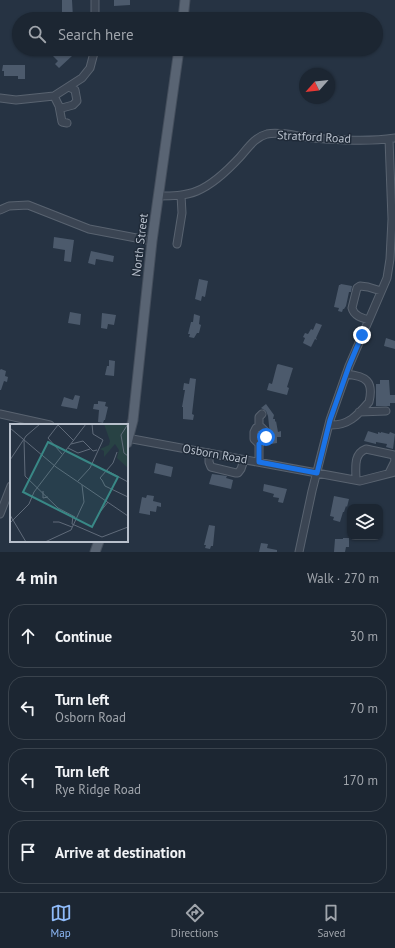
<!DOCTYPE html>
<html lang="en">
<head>
<meta charset="utf-8">
<style>
  :root { --surface:#1c2632; --page:#29323e; --text:#f1f3f6; --muted:#a0a5ac; --line:#3a434d; --accent:#8fbbfa }
  body { margin:0; font-family:"PT Sans",sans-serif; background:var(--page); color:var(--text) }
  .controls { position:absolute; right:12px; bottom:12px; display:grid; overflow:hidden; border-radius:8px; box-shadow:0 1px 3px #0004 }
  .controls button { width:36px; height:36px; display:grid; place-items:center; padding:0; border:0; border-bottom:1px solid var(--line); background:var(--surface); color:var(--text); font:20px sans-serif }
  .compass { position:absolute; left:299px; top:68px; width:36px; height:36px; border-radius:50%; background:var(--surface); box-shadow:0 1px 3px #0004; rotate:243deg }
  .stop { position:absolute; width:12px; height:12px; margin:-9px; border:3px solid #1a73e8; border-radius:50%; background:#fff }
  .stop.end { background:#1a73e8; border-color:#fff; box-shadow:0 1px 4px #0008 }
  .list { margin:0; padding:0; list-style:none }
  h2 { display:flex; justify-content:space-between; align-items:center; height:52px; margin:0; padding:0 16px; font-size:17px }
  h2 small { font-size:13px; font-weight:400; color:var(--muted) }
  .list li { display:grid; grid-template-columns:26px 1fr auto; gap:12px; align-items:center; box-sizing:border-box; height:64px; margin:0 8px 8px; padding:0 8px; border:1px solid var(--line); border-radius:16px }
  .list b { display:block; font-size:15px; white-space:nowrap }
  .list p { margin:0; font-size:13px; white-space:nowrap; color:var(--muted) }
  .list em { font-size:13px; font-style:normal; color:var(--muted) }
  .icon { flex:none; width:22px; height:22px; fill:none; stroke:currentColor; stroke-width:2; stroke-linecap:round; stroke-linejoin:round }
  .map { position:relative; flex:none; width:395px; height:552px; overflow:hidden }
  .search { position:absolute; background:var(--surface); box-shadow:0 1px 3px #0004; left:12px; right:12px; top:12px; height:44px; display:flex; align-items:center; gap:10px; box-sizing:border-box; padding:0 14px; border-radius:22px; color:var(--muted); font-size:15px }
  .sheet { height:340px; background:var(--surface) }
  nav { display:flex; justify-content:space-around; align-items:center; box-sizing:border-box; height:56px; border-top:1px solid var(--line); background:var(--surface); font-size:11px; color:var(--muted) }
  nav a { display:grid; justify-items:center; gap:2px }
  nav .on { color:var(--accent) }
  .map>svg:first-child { display:block }
  .building { fill:#4c5a6c }
  .lines { fill:none; stroke-linecap:round; stroke-linejoin:round }
  .minor-casing { stroke:#596370; stroke-width:9 }
  .major-casing { stroke:#444e5c; stroke-width:11 }
  .minor { stroke:#3b4553; stroke-width:7 }
  .major { stroke:#596473; stroke-width:9 }
  .route { stroke:#1a73e8; stroke-width:5 }
  .labels { text-anchor:middle; stroke-width:3; stroke-linejoin:round; paint-order:stroke }
  .street-label { font-size:12px; fill:#b8c0cc; stroke:#1f2a38 }
  .inset-road { fill:none; stroke:#606b7a; stroke-width:1 }
  .view { fill:#398886; fill-opacity:0.15; stroke:#398886; stroke-width:2 }
  .inset-edge { fill:none; stroke:#b8c0cc; stroke-width:2 }
</style>
</head>
<body>
<div class="map">
<svg width="395" height="552" viewBox="0 0 395 552">
  <rect width="100%" height="100%" fill="#263343"/>
  <path class="building" d="M62 0H72L73 18H62Z
    M114 0H130V5L114 6Z
    M66 49 72 56 59 68 55 64 58 61 53 56 58 50 61 53Z
    M3 65H25V79H18V76H4V71H2Z
    M54 237 74 240 71 262 64 261 65 250 53 248Z
    M91 251 114 256 113 262 96 259 95 265 88 263Z
    M199 279 208 281 205 297 202 296 201 301 195 299Z
    M341 284 352 286 351 292H349L346 306 344 309H343L342 312 338 311 339 308 334 307 339 285H340Z
    M70 312 81 314 80 325 68 323Z
    M102 313 116 315 114 325 108 324 107 329 101 328Z
    M194 314 200 316 199 324 201 325 199 333H197L194 338 189 337 190 334H188L191 322H193Z
    M316 323 322 325 316 338 317 340 315 339 311 347 303 343 305 338 303 337 305 333 308 334 311 329 313 330Z
    M386 338 395 341V349L384 346Z
    M109 360 115 361 114 376 105 375 107 366H109Z
    M278 364 293 368 287 387 289 388 287 395 267 390 269 383 272 384 277 365Z
    M1 369 6 371 5 376 8 377 7 382 4 381 1 390H0V370Z
    M190 378 196 379 192 414 194 415 193 420 183 419V407H182L185 390H183L184 383 189 384Z
    M380 380H389L390 395H395V403H390V406H376V384H380Z
    M75 395 80 396 77 409 61 406 64 397 73 400Z
    M98 401 106 402 105 406 108 407 105 420H104L103 423 98 422 99 410 93 409 94 404H98Z
    M266 404 274 415 273 419H275V422L276 421 278 432 281 431V437H277V443L271 444 268 416 266 411 261 408Z
    M368 431 378 434V432L381 433V432L389 434 390 432 395 434 393 449 386 447 387 444 376 442V444L364 441Z
    M156 463 173 467 171 477 154 473Z
    M212 474 227 476 226 478 233 480 231 489 209 484Z
    M264 484 287 489 283 503 278 502 279 498 273 497 274 494 263 491Z
    M147 495 154 496 153 501 161 503V507L157 506 156 512 150 511V515L139 513 142 497 146 498Z
    M334 496 349 499 347 507 346 506 344 512H343L340 522 333 520 334 517 330 516Z
    M209 525 215 526 213 546H211L210 549 205 548 206 545H204Z
    M343 538H349V547H346L345 552H334L335 539H343Z
    M261 543 268 544 267 548 277 550V552H259Z"/>
  <g class="lines">
    <g class="minor-casing">
      <path id="minor" d="M95 0V19
        M54 96 59 106 62 108 73 105 77 101 75 90 69 87
        M0 98 16 100 54 96 82 78 90 68 95 49
        M59 106 62 122 67 123
        M158 196C171 196 185 196 197 191 214 184 228 170 240 157 248 148 255 137 267 134 282 131 298 137 313 138 340 140 368 142 395 138
        M0 210 9 206 28 205 89 229 152 241
        M177 244 182 213 181 195
        M369 320C362 318 354 316 352 308L357 288 360 286 368 287 381 291
        M359 412 386 411
        M0 414 50 425
        M329 425C348 426 357 416 369 402 374 381 366 376 346 374
        M259 427V417L262 414
        M127 438 360 481 395 472
        M209 453V462L211 467 236 473H238L241 469 244 460
        M259 462V444L266 437 265 431 261 427 256 428 254 432V439L259 444
        M356 480C356 468 353 454 366 449L394 455 395 461 389 473
        M0 514 11 486
        M299 552 312 491 330 420 349 366 387 278 390 259 392 219 389 139"/>
    </g>
    <g class="major-casing">
      <path id="major" d="M183 19 185 0
        M127 443 133 420 152 241 179 49
        M95 552 99 541"/>
    </g>
    <use href="#minor" class="minor"/>
    <use href="#major" class="major"/>
  </g>
  <g class="lines">
    <path class="route" d="M266 437 259 444V462L317 473 330 420 349 366 362 335"/>
  </g>
  <g class="labels">
    <g class="street-label">
      <text transform="translate(314 137) rotate(3)" y="4">Stratford Road</text>
      <text transform="translate(140 245) rotate(-83)" y="4">North Street</text>
      <text transform="translate(215 454) rotate(10)" y="4">Osborn Road</text>
    </g>
  </g>
  <g transform="translate(10 424)">
    <rect width="118" height="118" fill="#263343"/>
    <path d="M94 0H118V44L107 34 109 26 105 20 94 33V27L90 25 99 21 100 17Z" fill="#284244"/>
    <path class="inset-road" d="M47 0 64 17M118 0 111 11 114 29 118 32M48 1 38 14 52 30M0 4 46 43 118 92M14 15 15 52 48 84 65 93M61 20 73 17 83 27 87 26M58 24 68 29 80 25M0 36 16 12 30 0M96 46 118 58M92 56 90 54 103 39 107 28M92 56 95 62 118 73M68 57 80 44 93 16 83 10 82 0M33 67V74L38 73M90 88 98 78M0 91 16 118M63 92 62 100 92 113 118 103M43 98H49L62 103M0 99 19 80 24 68 76 0M35 118 61 106 74 78 72 61"/>
    <path class="view" d="M38 18 108 53 82 103 13 68Z"/>
    <rect width="118" height="118" class="inset-edge"/>
  </g>
</svg>
<div class="controls">
<button><svg class="icon" aria-label="layers" viewBox="0 0 24 24"><path d="M12 4l9 5-9 5-9-5zM3 14l9 5 9-5"/></svg></button>
</div>
<svg class="compass" viewBox="-18 -18 36 36"><path d="M0-13l5 13h-10z" fill="#e53935"/><path d="M0 13l5-13h-10z" fill="#a0a5ac"/></svg>
<div class="stop" style="left:266px;top:437px"></div>
<div class="stop end" style="left:362px;top:335px"></div>
<div class="search"><svg class="icon" aria-label="search" viewBox="0 0 24 24"><circle cx="10" cy="10" r="6"/><path d="M15 15l6 6"/></svg>Search here</div>
</div>
<section class="sheet">
<h2>4 min<small>Walk · 270 m</small></h2>
<ul class="list">
<li><svg class="icon" aria-label="ahead" viewBox="0 0 24 24"><path d="M12 20V5M6 11l6-6 6 6"/></svg><div><b>Continue</b></div><em>30 m</em></li>
<li><svg class="icon" aria-label="left" viewBox="0 0 24 24"><path d="M17 20v-9H6M10 6l-5 5 5 5"/></svg><div><b>Turn left</b><p>Osborn Road</p></div><em>70 m</em></li>
<li><svg class="icon" aria-label="left" viewBox="0 0 24 24"><path d="M17 20v-9H6M10 6l-5 5 5 5"/></svg><div><b>Turn left</b><p>Rye Ridge Road</p></div><em>170 m</em></li>
<li><svg class="icon" aria-label="arrive" viewBox="0 0 24 24"><path d="M6 21V4h12l-3 4 3 4H6"/></svg><div><b>Arrive at destination</b></div></li>
</ul>
</section>
<nav>
<a class="on"><svg class="icon" aria-label="map" viewBox="0 0 24 24"><path d="M3 6l6-2 6 2 6-2v14l-6 2-6-2-6 2zM9 4v14M15 6v14"/></svg>Map</a>
<a><svg class="icon" aria-label="directions" viewBox="0 0 24 24"><path d="M12 3l9 9-9 9-9-9zM9 14v-3h6M13 9l2 2-2 2"/></svg>Directions</a>
<a><svg class="icon" aria-label="saved" viewBox="0 0 24 24"><path d="M7 4h10v16l-5-4-5 4z"/></svg>Saved</a>
</nav>
</body>
</html>
